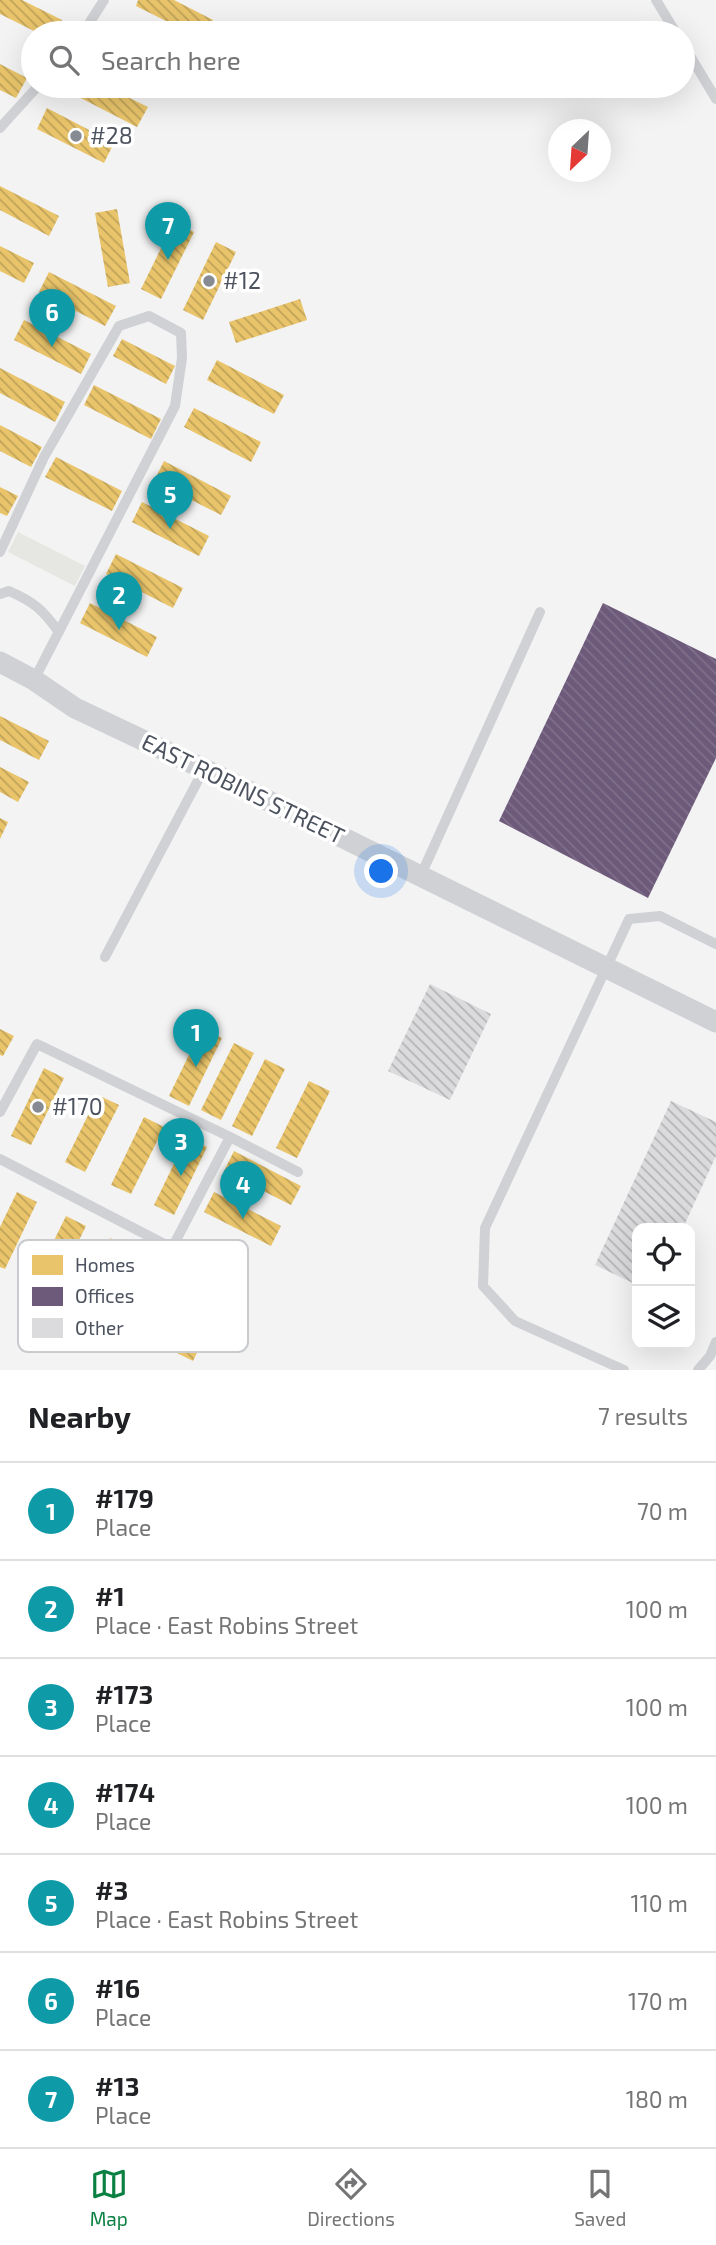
<!DOCTYPE html>
<html lang="en">
<head>
<meta charset="utf-8">
<style>
  :root { --surface:#fff; --page:#f6f6f6; --text:#202124; --muted:#757577; --line:#e0e0e0; --accent:#0b8043 }
  body { margin:0; font-family:"Exo 2",sans-serif; background:var(--page); color:var(--text) }
  .controls { position:absolute; right:21px; bottom:21px; display:grid; overflow:hidden; border-radius:14px; box-shadow:0 7px 28px #0002 }
  .controls button { width:63px; height:63px; display:grid; place-items:center; padding:0; border:0; border-bottom:2px solid var(--line); background:var(--surface); color:var(--text); font:35px sans-serif }
  .compass { position:absolute; left:548px; top:119px; width:63px; height:63px; border-radius:50%; background:var(--surface); box-shadow:0 7px 28px #0002; rotate:205deg }
  .you { position:absolute; left:382px; top:872px; width:24px; height:24px; margin:-18px; border:5px solid #fff; border-radius:50%; background:#1a73e8; box-shadow:0 0 0 10px #1a73e833 }
  .badge { display:grid; place-items:center; width:46px; height:46px; border-radius:50%; background:var(--accent); color:#fff; font-size:23px; font-weight:700 }
  .pin { position:absolute; translate:-50% -58px; filter:drop-shadow(0 2px 4px #0008) }
  .pin::after { content:''; position:absolute; top:37px; width:24px; height:21px; background:inherit; clip-path:polygon(0 0,100% 0,50% 100%) }
  .list { margin:0; padding:0; list-style:none }
  h2 { display:flex; justify-content:space-between; align-items:center; height:91px; margin:0; padding:0 28px; font-size:30px }
  h2 small { font-size:23px; font-weight:400; color:var(--muted) }
  .list li { display:grid; grid-template-columns:46px 1fr auto; gap:21px; align-items:center; box-sizing:border-box; height:98px; padding:0 28px; border-top:2px solid var(--line) }
  .list b { display:block; font-size:26px; white-space:nowrap }
  .list p { margin:0; font-size:23px; white-space:nowrap; color:var(--muted) }
  .list em { font-size:23px; font-style:normal; color:var(--muted) }
  .icon { flex:none; width:38px; height:38px; fill:none; stroke:currentColor; stroke-width:2; stroke-linecap:round; stroke-linejoin:round }
  .map { position:relative; flex:none; width:716px; height:1370px; overflow:hidden }
  .search { position:absolute; background:var(--surface); box-shadow:0 7px 28px #0002; left:21px; right:21px; top:21px; height:77px; display:flex; align-items:center; gap:18px; box-sizing:border-box; padding:0 24px; border-radius:38px; color:var(--muted); font-size:26px }
  .sheet { height:777px; background:var(--surface) }
  nav { display:flex; justify-content:space-around; align-items:center; box-sizing:border-box; height:98px; border-top:2px solid var(--line); background:var(--surface); font-size:19px; color:var(--muted) }
  nav a { display:grid; justify-items:center; gap:4px }
  nav .on { color:var(--accent) }
  .map>svg:first-child { display:block }
  .commercial { fill:#e6e6e2 }
  .homes { fill:url(#homes-back-hatch) }
  .offices { fill:url(#offices-back-hatch) }
  .building { fill:url(#building-back-hatch) }
  .lines { fill:none; stroke-linecap:round; stroke-linejoin:round }
  .lane { stroke:#cfd1d4; stroke-width:10 }
  .street { stroke:#cfd1d4; stroke-width:21 }
  .poi-dot { fill:#868a92; stroke:#fff; stroke-width:2.5 }
  .labels { text-anchor:middle; stroke-width:7; stroke-linejoin:round; paint-order:stroke }
  .poi-label { font-size:23px; fill:#4c525e; stroke:#fff; text-anchor:start }
  .street-label { font-size:23px; fill:#4c525e; stroke:#fff }
  .key { fill:#fff; stroke:#c9cbcf; stroke-width:2 }
  .key-label { font-size:19px; fill:#4c525e }
</style>
</head>
<body>
<div class="map">
<svg width="716" height="1370" viewBox="0 0 716 1370">
  <defs>
    <pattern id="homes-back-hatch" width="6" height="6" patternUnits="userSpaceOnUse" patternTransform="scale(1.75)"><rect width="6" height="6" fill="#e9c46a"/><path d="M-1 5l2 2M0 0l6 6M5-1l2 2" fill="none" stroke="#bfa25a"/></pattern>
    <pattern id="offices-back-hatch" width="6" height="6" patternUnits="userSpaceOnUse" patternTransform="scale(1.75)"><rect width="6" height="6" fill="#6d597a"/><path d="M-1 5l2 2M0 0l6 6M5-1l2 2" fill="none" stroke="#7f708b"/></pattern>
    <pattern id="building-back-hatch" width="6" height="6" patternUnits="userSpaceOnUse" patternTransform="scale(1.75)"><rect width="6" height="6" fill="#dbdbdd"/><path d="M-1 5l2 2M0 0l6 6M5-1l2 2" fill="none" stroke="#b4b4b6"/></pattern>
  </defs>
  <rect width="100%" height="100%" fill="#f3f3f3"/>
  <path class="commercial" d="M18 532 85 566 75 586 8 552Z"/>
  <path class="homes" d="M0 0H22L62 20 56 33H38L0 14Z
    M138 0H174L213 20 206 33H190L136 6Z
    M123 24 141 33H118Z
    M0 64 27 78 16 98 0 90Z
    M74 86H105L148 107 137 127 71 93Z
    M47 108 114 143 104 163 37 129Z
    M0 186 59 216 49 236 0 210Z
    M117 209 130 283 108 287 95 213Z
    M174 222 194 232 161 299 141 289Z
    M216 242 236 252 203 320 183 310Z
    M0 246 34 263 24 283 0 271Z
    M49 272 116 306 105 326 39 292Z
    M300 299 307 320 236 343 229 322Z
    M24 320 91 354 81 374 14 340Z
    M122 339 175 366 166 384 113 356Z
    M217 360 284 395 274 414 207 380Z
    M0 368 65 402 55 422 0 393Z
    M94 385 161 419 151 439 84 405Z
    M194 408 261 442 251 462 184 427Z
    M0 425 42 447 31 467 0 451Z
    M56 457 122 491 112 511 45 477Z
    M164 461 231 496 221 515 154 481Z
    M0 487 18 496 7 516 0 513Z
    M142 502 209 536 199 556 132 522Z
    M116 554 183 588 173 608 106 574Z
    M90 603 157 637 147 657 80 623Z
    M0 716 49 741 39 760 0 740Z
    M0 767 29 782 18 802 0 792Z
    M0 818 8 822 0 839Z
    M202 1028 222 1038 189 1106 169 1096Z
    M0 1029 14 1036 3 1056 0 1055Z
    M234 1043 254 1053 221 1120 201 1110Z
    M265 1059 285 1069 252 1136 232 1126Z
    M44 1068 64 1078 31 1145 11 1136Z
    M309 1081 330 1091 297 1158 276 1148Z
    M98 1095 119 1105 85 1172 65 1162Z
    M144 1117 164 1127 131 1194 111 1185Z
    M187 1137 207 1147 174 1215 154 1205Z
    M234 1151 301 1186 291 1205 224 1171Z
    M17 1192 37 1202 5 1269 0 1267V1227Z
    M214 1192 281 1226 271 1246 204 1212Z
    M66 1216 86 1226 53 1293 33 1283Z
    M110 1238 130 1247 97 1315 77 1305Z
    M206 1284 226 1294 193 1361 173 1351Z"/>
  <path class="offices" d="M603 603 716 659V758L648 898 499 821Z"/>
  <path class="building" d="M430 984 491 1014 450 1100 388 1071Z
    M671 1101 716 1122V1156L683 1228H637V1285L595 1265Z"/>
  <g class="lines">
    <path class="lane" d="M656 0 676 33
      M83 33 104 0
      M683 44 716 99
      M0 128 38 86
      M0 552 44 457 119 326 149 316 181 333 182 358 175 406 34 680
      M0 594 9 591C34 602 42 609 59 632
      M421 875 540 612
      M105 957 204 769
      M0 1112 37 1044 230 1137 172 1248 0 1159
      M230 1137 298 1172
      M624 1370 515 1321 483 1286 485 1228 629 919 660 916 716 944
      M698 1370 710 1356 716 1342"/>
    <path class="street" d="M0 662 34 680 75 708 204 769 716 1022"/>
  </g>
  <g class="poi-dot">
    <circle cx="76" cy="136" r="7"/>
    <circle cx="209" cy="281" r="7"/>
    <circle cx="38" cy="1107" r="7"/>
  </g>
  <g class="labels">
    <g class="poi-label">
      <text x="90" y="144">#28</text>
      <text x="223" y="289">#12</text>
      <text x="52" y="1115">#170</text>
    </g>
    <g class="street-label">
      <text transform="translate(243 789) rotate(26)" y="8">EAST ROBINS STREET</text>
    </g>
  </g>
  <rect x="18" y="1240" width="230" height="112" rx="10" class="key"/>
  <rect x="32" y="1255" width="31" height="20" fill="#e9c46a"/>
  <rect x="32" y="1287" width="31" height="19" fill="#6d597a"/>
  <rect x="32" y="1318" width="31" height="20" fill="#dbdbdd"/>
  <g class="key-label">
    <text x="75" y="1272">Homes</text>
    <text x="75" y="1303">Offices</text>
    <text x="75" y="1335">Other</text>
  </g>
</svg>
<div class="controls">
<button><svg class="icon" aria-label="locate" viewBox="0 0 24 24"><circle cx="12" cy="12" r="6"/><path d="M12 2v4M12 18v4M2 12h4M18 12h4"/></svg></button>
<button><svg class="icon" aria-label="layers" viewBox="0 0 24 24"><path d="M12 4l9 5-9 5-9-5zM3 14l9 5 9-5"/></svg></button>
</div>
<svg class="compass" viewBox="-18 -18 36 36"><path d="M0-13l5 13h-10z" fill="#e53935"/><path d="M0 13l5-13h-10z" fill="#757577"/></svg>
<div class="you"></div>
<div class="pin badge" style="left:196px;top:1067px;background:#0f9aa8">1</div>
<div class="pin badge" style="left:119px;top:630px;background:#0f9aa8">2</div>
<div class="pin badge" style="left:181px;top:1176px;background:#0f9aa8">3</div>
<div class="pin badge" style="left:243px;top:1219px;background:#0f9aa8">4</div>
<div class="pin badge" style="left:170px;top:529px;background:#0f9aa8">5</div>
<div class="pin badge" style="left:52px;top:347px;background:#0f9aa8">6</div>
<div class="pin badge" style="left:168px;top:260px;background:#0f9aa8">7</div>
<div class="search"><svg class="icon" aria-label="search" viewBox="0 0 24 24"><circle cx="10" cy="10" r="6"/><path d="M15 15l6 6"/></svg>Search here</div>
</div>
<section class="sheet">
<h2>Nearby<small>7 results</small></h2>
<ul class="list">
<li><span class="badge" style="background:#0f9aa8">1</span><div><b>#179</b><p>Place</p></div><em>70 m</em></li>
<li><span class="badge" style="background:#0f9aa8">2</span><div><b>#1</b><p>Place · East Robins Street</p></div><em>100 m</em></li>
<li><span class="badge" style="background:#0f9aa8">3</span><div><b>#173</b><p>Place</p></div><em>100 m</em></li>
<li><span class="badge" style="background:#0f9aa8">4</span><div><b>#174</b><p>Place</p></div><em>100 m</em></li>
<li><span class="badge" style="background:#0f9aa8">5</span><div><b>#3</b><p>Place · East Robins Street</p></div><em>110 m</em></li>
<li><span class="badge" style="background:#0f9aa8">6</span><div><b>#16</b><p>Place</p></div><em>170 m</em></li>
<li><span class="badge" style="background:#0f9aa8">7</span><div><b>#13</b><p>Place</p></div><em>180 m</em></li>
</ul>
</section>
<nav>
<a class="on"><svg class="icon" aria-label="map" viewBox="0 0 24 24"><path d="M3 6l6-2 6 2 6-2v14l-6 2-6-2-6 2zM9 4v14M15 6v14"/></svg>Map</a>
<a><svg class="icon" aria-label="directions" viewBox="0 0 24 24"><path d="M12 3l9 9-9 9-9-9zM9 14v-3h6M13 9l2 2-2 2"/></svg>Directions</a>
<a><svg class="icon" aria-label="saved" viewBox="0 0 24 24"><path d="M7 4h10v16l-5-4-5 4z"/></svg>Saved</a>
</nav>
</body>
</html>
